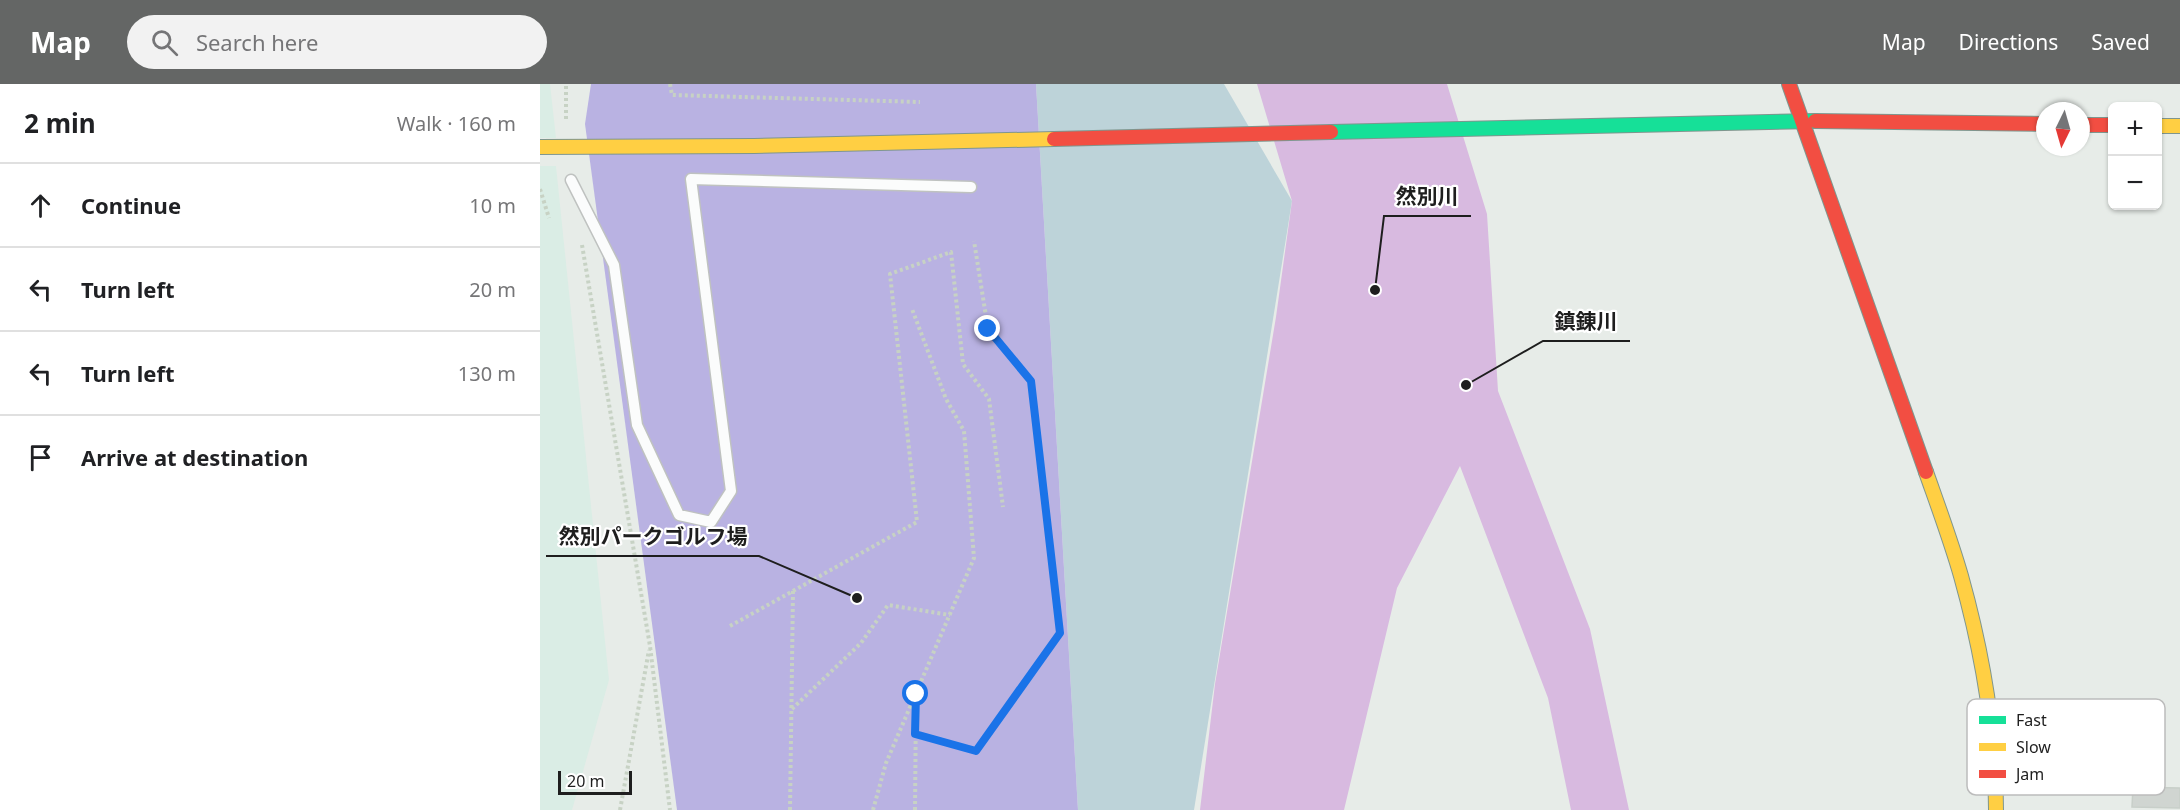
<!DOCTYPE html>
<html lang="en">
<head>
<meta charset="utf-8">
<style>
  :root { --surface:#fff; --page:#f2f2f2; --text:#202124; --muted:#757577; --line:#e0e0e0; --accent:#646665 }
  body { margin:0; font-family:"Noto Sans","Noto Sans JP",sans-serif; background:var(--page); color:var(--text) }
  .controls { position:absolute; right:18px; top:18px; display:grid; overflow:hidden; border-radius:9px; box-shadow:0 2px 4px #0004 }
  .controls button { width:54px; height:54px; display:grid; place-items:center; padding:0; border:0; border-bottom:2px solid var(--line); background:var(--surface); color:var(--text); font:30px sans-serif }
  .compass { position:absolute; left:1496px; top:18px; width:54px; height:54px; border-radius:50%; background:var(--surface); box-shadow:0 2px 4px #0004; rotate:185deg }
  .scale { position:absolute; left:18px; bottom:15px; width:74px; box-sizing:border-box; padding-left:6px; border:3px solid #1e1e1e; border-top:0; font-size:16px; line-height:21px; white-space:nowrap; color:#1e1e1e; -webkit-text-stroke:4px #fff; paint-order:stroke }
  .stop { position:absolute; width:18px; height:18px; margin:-14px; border:4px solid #1a73e8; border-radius:50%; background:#fff }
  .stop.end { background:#1a73e8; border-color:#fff; box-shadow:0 2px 6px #0008 }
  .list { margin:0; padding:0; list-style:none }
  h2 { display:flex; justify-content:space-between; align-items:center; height:78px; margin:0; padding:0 24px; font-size:26px }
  h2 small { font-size:20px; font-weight:400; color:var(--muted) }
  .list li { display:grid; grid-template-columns:39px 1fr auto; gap:18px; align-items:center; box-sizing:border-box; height:84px; padding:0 24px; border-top:2px solid var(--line) }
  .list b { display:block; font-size:22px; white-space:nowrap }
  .list em { font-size:20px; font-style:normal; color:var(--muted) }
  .icon { flex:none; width:33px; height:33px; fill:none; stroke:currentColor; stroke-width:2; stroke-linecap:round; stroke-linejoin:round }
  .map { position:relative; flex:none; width:1640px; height:726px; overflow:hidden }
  header { display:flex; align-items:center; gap:36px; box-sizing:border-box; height:84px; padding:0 30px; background:var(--accent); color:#fff }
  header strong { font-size:28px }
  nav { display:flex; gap:33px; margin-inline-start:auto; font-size:21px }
  .search { width:420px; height:54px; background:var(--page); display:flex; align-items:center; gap:15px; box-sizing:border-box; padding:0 21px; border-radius:33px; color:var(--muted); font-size:22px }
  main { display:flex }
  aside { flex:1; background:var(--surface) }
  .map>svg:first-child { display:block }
  .farmland { fill:#daede5 }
  .forest { fill:#bdd3d9 }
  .pitch { fill:#b9b2e2 }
  .water { fill:#d8bae0 }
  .building { fill:#d0d5d1; stroke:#c8cfc9; stroke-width:1.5 }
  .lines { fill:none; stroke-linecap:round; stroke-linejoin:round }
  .lane-casing { stroke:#bfc2c0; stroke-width:13 }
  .fast-casing { stroke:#7f968e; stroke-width:16 }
  .slow-casing { stroke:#7f968e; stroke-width:16 }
  .jam-casing { stroke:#7f968e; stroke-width:16 }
  .path { stroke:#c7d2c4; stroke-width:4; stroke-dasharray:3 3; stroke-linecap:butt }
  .lane { stroke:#fbfcfc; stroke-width:10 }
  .fast { stroke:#16e098; stroke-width:14 }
  .slow { stroke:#ffcf43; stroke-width:14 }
  .jam { stroke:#f24e42; stroke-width:14 }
  .route { stroke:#1a73e8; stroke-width:8 }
  .key { fill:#fff; stroke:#bcbcbc; stroke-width:1.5 }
  .key-label { font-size:16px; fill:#1e1e1e }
  .leader { fill:none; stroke:#1e1e1e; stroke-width:2 }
  .callout-dot { fill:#1e1e1e; stroke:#fff; stroke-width:2 }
  .callout-label { font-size:21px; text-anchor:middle; font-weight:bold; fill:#1e1e1e; stroke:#fff; stroke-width:4.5; stroke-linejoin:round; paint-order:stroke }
</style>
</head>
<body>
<header>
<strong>Map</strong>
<div class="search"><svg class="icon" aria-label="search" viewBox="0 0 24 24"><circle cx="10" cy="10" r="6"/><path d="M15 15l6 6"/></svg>Search here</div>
<nav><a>Map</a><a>Directions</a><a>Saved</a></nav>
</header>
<main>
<aside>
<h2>2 min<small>Walk · 160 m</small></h2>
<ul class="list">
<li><svg class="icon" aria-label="ahead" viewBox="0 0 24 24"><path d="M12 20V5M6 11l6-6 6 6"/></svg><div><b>Continue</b></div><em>10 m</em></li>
<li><svg class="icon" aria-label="left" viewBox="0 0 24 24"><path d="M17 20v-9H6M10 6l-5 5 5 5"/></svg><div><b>Turn left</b></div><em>20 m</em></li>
<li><svg class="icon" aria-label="left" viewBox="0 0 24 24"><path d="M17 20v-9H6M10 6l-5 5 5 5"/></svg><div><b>Turn left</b></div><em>130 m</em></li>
<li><svg class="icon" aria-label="arrive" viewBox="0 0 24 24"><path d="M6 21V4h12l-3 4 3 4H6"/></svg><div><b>Arrive at destination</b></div></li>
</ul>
</aside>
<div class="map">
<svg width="1640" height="726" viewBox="0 0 1640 726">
  <rect width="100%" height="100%" fill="#e7ece8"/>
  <path class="farmland" d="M0 0H10L16 54H0Z
    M0 82H16L69 596 32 726H0Z"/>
  <path class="forest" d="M496 0H684L752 117 654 726H538Z"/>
  <path class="pitch" d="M51 0H496L538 726H137L45 40Z"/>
  <path class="water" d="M717 0H907L947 130 958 307 1050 545 1089 726H1031L1008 614 920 382 857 504 804 726H660L675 600 736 233 752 117Z"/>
  <path class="building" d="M1593 703 1640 704V724L1592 723Z"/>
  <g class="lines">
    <g class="lane-casing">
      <path id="lane" d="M31 96 74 181 97 341 139 431 171 438 191 407 151 95 431 103"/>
    </g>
    <g class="fast-casing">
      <path id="fast" d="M791 48 1275 37"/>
    </g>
    <g class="slow-casing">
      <path id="slow" d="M1618 42H1640
        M0 63 214 62 514 55
        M1386 388C1398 422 1411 457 1421 492 1442 567 1456 647 1456 726"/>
    </g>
    <g class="jam-casing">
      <path id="jam" d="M1249 0 1386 388
        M1275 37 1505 40
        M1541 41H1572
        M514 55 791 48"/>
    </g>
    <path class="path" d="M130 0 132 11 380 18
      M26 35V0
      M0 105 9 134
      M42 161 110 562 130 726
      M190 542 377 438 350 190 411 168 423 280 449 315 463 423
      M252 625 321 559 348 521 410 531
      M375 650 436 667 520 548 491 297 448 245 434 157
      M80 726 109 566
      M250 726 253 507
      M333 726 346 679 434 474 424 347 406 315 372 225
      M375 726 376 613"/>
    <use href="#lane" class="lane"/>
    <use href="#fast" class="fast"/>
    <use href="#slow" class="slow"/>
    <use href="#jam" class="jam"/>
  </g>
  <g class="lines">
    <path class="route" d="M376 610 375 650 436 667 520 549 491 297 448 245"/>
  </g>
  <rect x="1427" y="615" width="198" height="96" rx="9" class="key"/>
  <rect x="1439" y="632" width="27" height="8" fill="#16e098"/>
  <rect x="1439" y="659" width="27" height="8" fill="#ffcf43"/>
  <rect x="1439" y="686" width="27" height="8" fill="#f24e42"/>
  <g class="key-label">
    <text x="1476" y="642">Fast</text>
    <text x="1476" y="669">Slow</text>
    <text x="1476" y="696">Jam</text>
  </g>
  <path class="leader" d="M835 206L844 132H931M926 301L1003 257H1090M317 514L219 472H6"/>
  <g class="callout-dot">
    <circle cx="835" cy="206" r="6"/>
    <circle cx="926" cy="301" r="6"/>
    <circle cx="317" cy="514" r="6"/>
  </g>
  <g class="callout-label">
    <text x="887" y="120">然別川</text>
    <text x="1046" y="245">鎮錬川</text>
    <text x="113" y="460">然別パークゴルフ場</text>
  </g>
</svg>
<div class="controls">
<button>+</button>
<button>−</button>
</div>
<svg class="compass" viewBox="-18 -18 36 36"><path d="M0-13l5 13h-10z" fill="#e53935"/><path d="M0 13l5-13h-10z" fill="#757577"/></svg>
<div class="scale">20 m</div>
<div class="stop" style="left:376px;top:610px"></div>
<div class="stop end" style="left:448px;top:245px"></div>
</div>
</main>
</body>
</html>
